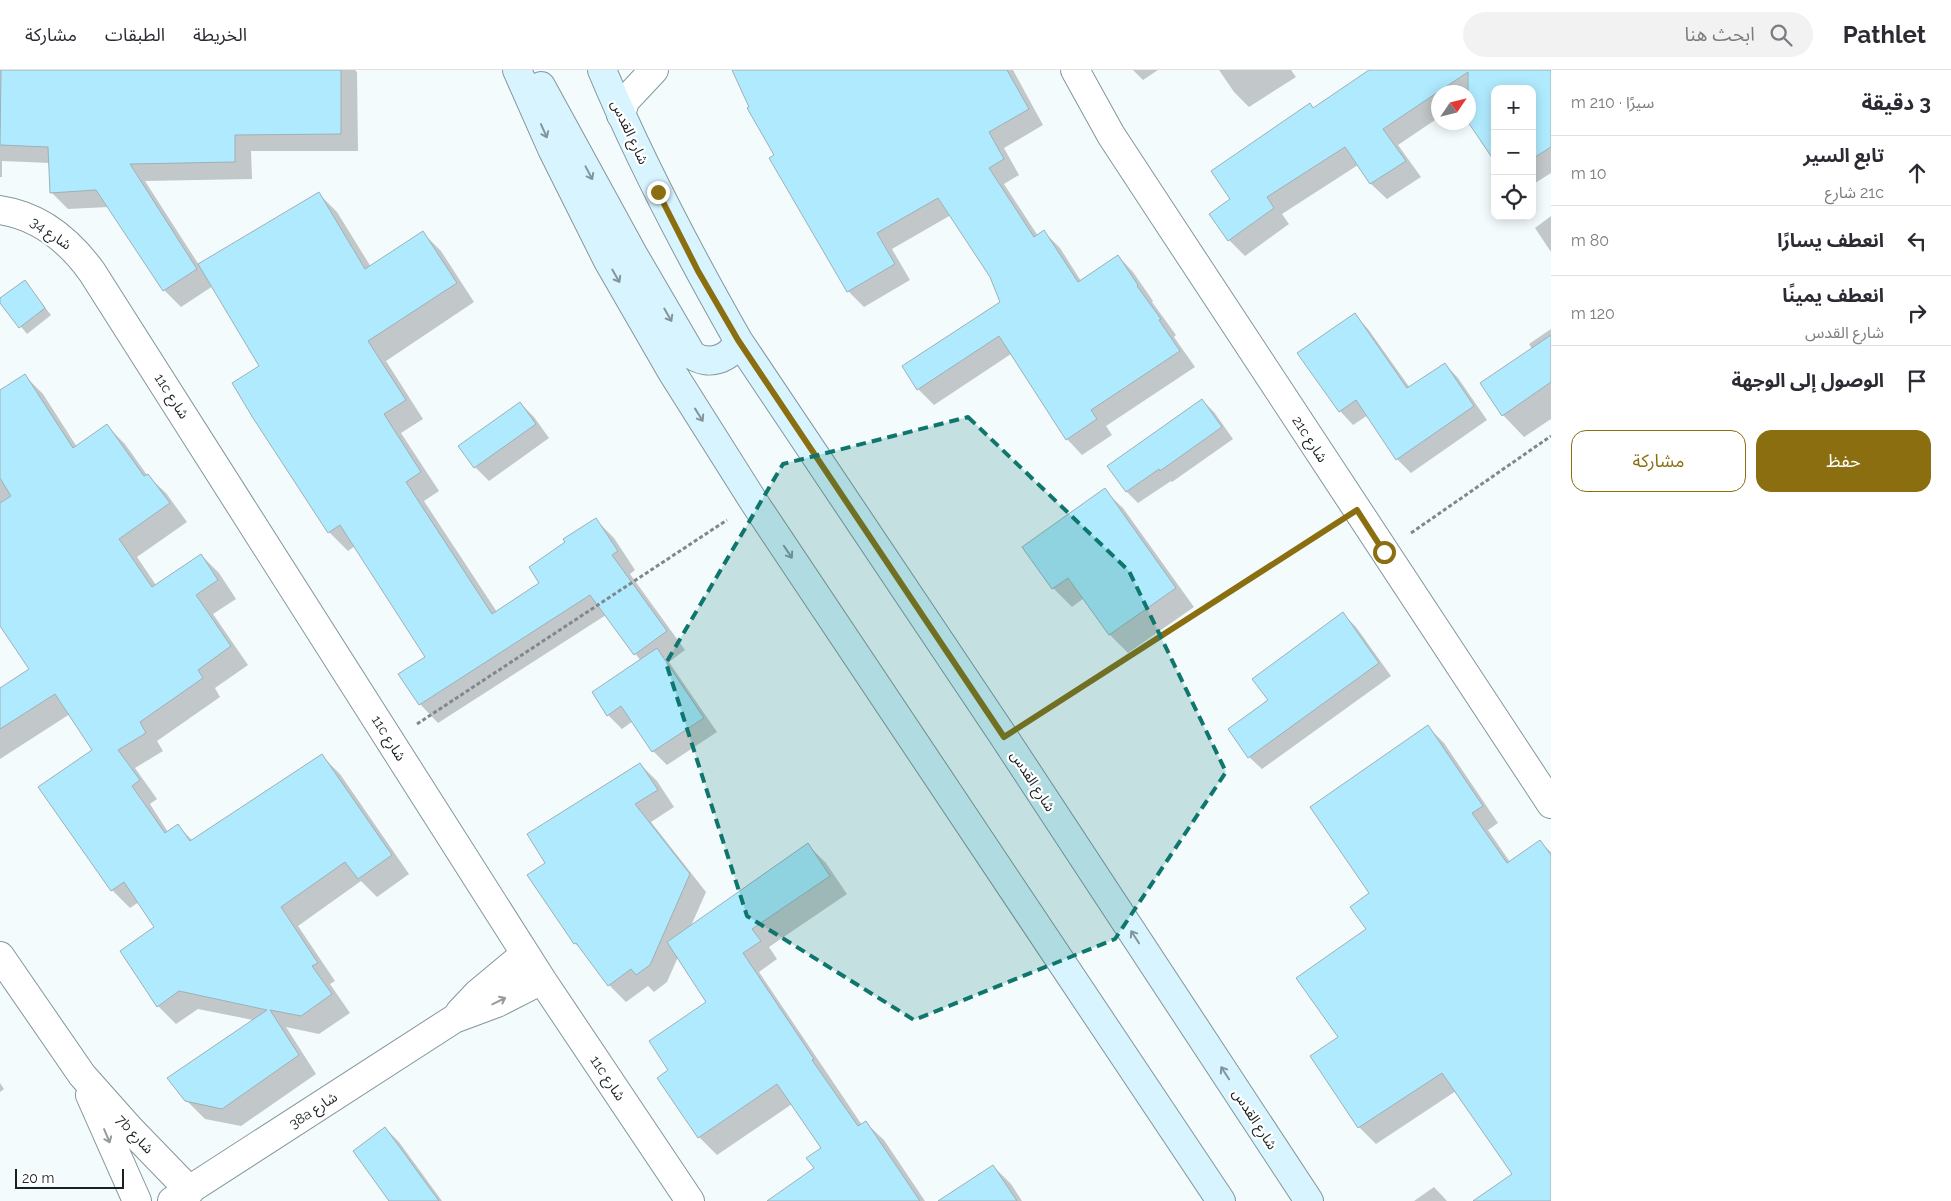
<!DOCTYPE html>
<html lang="ar">
<head>
<meta charset="utf-8">
<style>
  :root { --surface:#fff; --page:#f2f2f3; --text:#2b2b33; --muted:#7c7c81; --line:#e1e1e2; --accent:#8a6e0f }
  body { margin:0; font-family:Raleway,"Noto Sans Arabic",sans-serif; background:var(--page); color:var(--text); direction:rtl }
  .controls { position:absolute; right:15px; top:15px; display:grid; overflow:hidden; border-radius:10px; box-shadow:0 2px 12px #0003 }
  .controls button { width:45px; height:45px; display:grid; place-items:center; padding:0; border:0; border-bottom:1px solid var(--line); background:var(--surface); color:var(--text); font:25px sans-serif }
  .compass { position:absolute; left:1431px; top:15px; width:45px; height:45px; border-radius:50%; background:var(--surface); box-shadow:0 2px 12px #0003; rotate:55deg }
  .scale { position:absolute; left:15px; bottom:12px; width:109px; box-sizing:border-box; padding-left:5px; border:2px solid #1a2123; border-top:0; font-size:14px; line-height:18px; white-space:nowrap; color:#1a2123; -webkit-text-stroke:4px #fff; paint-order:stroke }
  .stop { position:absolute; width:15px; height:15px; margin:-11px; border:4px solid #8a6e0f; border-radius:50%; background:#fff }
  .stop.end { background:#8a6e0f; border-color:#fff; box-shadow:0 1px 5px #0008 }
  .list { margin:0; padding:0; list-style:none }
  h2 { display:flex; justify-content:space-between; align-items:center; height:65px; margin:0; padding:0 20px; font-size:21px }
  h2 small { font-size:16px; font-weight:400; color:var(--muted) }
  .list li { display:grid; grid-template-columns:32px 1fr auto; gap:15px; align-items:center; box-sizing:border-box; height:70px; padding:0 20px; border-top:1px solid var(--line) }
  .list b { display:block; font-size:19px; white-space:nowrap }
  .list p { margin:0; font-size:16px; white-space:nowrap; color:var(--muted) }
  .list em { font-size:16px; font-style:normal; color:var(--muted) }
  .actions { display:flex; gap:10px; padding:15px 20px }
  .actions a { flex:1; padding:11px 0; border:1px solid var(--accent); border-radius:15px; text-align:center; font-size:18px; color:var(--accent) }
  .actions .main { background:var(--accent); color:#fff }
  .icon { flex:none; width:28px; height:28px; fill:none; stroke:currentColor; stroke-width:2; stroke-linecap:round; stroke-linejoin:round }
  .map { position:relative; flex:none; width:1551px; height:1131px; overflow:hidden; direction:ltr }
  header { display:flex; align-items:center; gap:30px; box-sizing:border-box; height:70px; padding:0 25px; background:var(--surface); border-bottom:1px solid var(--line) }
  header strong { font-size:24px }
  nav { display:flex; gap:28px; margin-inline-start:auto; font-size:18px }
  .search { width:350px; height:45px; background:var(--page); display:flex; align-items:center; gap:12px; box-sizing:border-box; padding:0 18px; border-radius:28px; color:var(--muted); font-size:19px }
  main { display:flex }
  aside { flex:1; background:var(--surface) }
  .map>svg:first-child { display:block }
  .shadow { fill:#0003 }
  .building { fill:#b0eafe; stroke:#9eb0b6 }
  .lines { fill:none; stroke-linecap:round; stroke-linejoin:round }
  .minor-casing { stroke:#84969c; stroke-width:30 }
  .secondary-casing { stroke:#84969c; stroke-width:30 }
  .path { stroke:#81888a; stroke-width:3; stroke-dasharray:4 2.5; stroke-linecap:butt }
  .minor { stroke:#fff; stroke-width:28 }
  .secondary { stroke:#d8f4fe; stroke-width:28 }
  .oneway { stroke:#82959b }
  .oneway2 { stroke:#989b9c }
  .route { stroke:#8a6e0f; stroke-width:6 }
  .marked { fill:#0f766e; fill-opacity:0.2; stroke:#0f766e; stroke-width:4; stroke-dasharray:10 6; stroke-linejoin:round }
  .labels { text-anchor:middle; stroke-width:4.5; stroke-linejoin:round; paint-order:stroke }
  .street-label { font-size:14px; fill:#1a2123; stroke:#fff }
</style>
</head>
<body>
<header>
<strong>Pathlet</strong>
<div class="search"><svg class="icon" aria-label="search" viewBox="0 0 24 24"><circle cx="10" cy="10" r="6"/><path d="M15 15l6 6"/></svg>ابحث هنا</div>
<nav><a>الخريطة</a><a>الطبقات</a><a>مشاركة</a></nav>
</header>
<main>
<aside>
<h2>3 دقيقة<small>سيرًا · 210 m</small></h2>
<ul class="list">
<li><svg class="icon" aria-label="ahead" viewBox="0 0 24 24"><path d="M12 20V5M6 11l6-6 6 6"/></svg><div><b>تابع السير</b><p>21c شارع</p></div><em>10 m</em></li>
<li><svg class="icon" aria-label="left" viewBox="0 0 24 24"><path d="M17 20v-9H6M10 6l-5 5 5 5"/></svg><div><b>انعطف يسارًا</b></div><em>80 m</em></li>
<li><svg class="icon" aria-label="right" viewBox="0 0 24 24"><path d="M7 20v-9h11M14 6l5 5-5 5"/></svg><div><b>انعطف يمينًا</b><p>شارع القدس</p></div><em>120 m</em></li>
<li><svg class="icon" aria-label="arrive" viewBox="0 0 24 24"><path d="M6 21V4h12l-3 4 3 4H6"/></svg><div><b>الوصول إلى الوجهة</b></div></li>
</ul>
<div class="actions"><a class="main">حفظ</a><a>مشاركة</a></div>
</aside>
<div class="map">
<svg width="1551" height="1131" viewBox="0 0 1551 1131">
  <rect width="100%" height="100%" fill="#f3fbfd"/>
  <path class="shadow" d="M0 0H355L357 2 358 81H251L252 109 145 111 199 195 318 123 337 142 371 197 422 162 441 181 474 232 386 291 423 349 401 363 439 421 424 431 497 542 541 514 567 473 595 449 614 468 635 500 630 504 685 580 669 592 717 662 667 695 653 681 633 651 622 659 608 645 641 591 606 545 438 653 420 634 427 587 355 476 348 481 329 462 261 296 213 216 181 237 164 220 109 137 68 139 51 122 50 93 2 91V107H0Z
    M733 0H1013L1043 55 1004 78 1019 105 1004 114 1038 166 1044 162 1060 178 1081 211 1118 186 1133 202 1153 231 1152 232 1176 265 1174 267 1195 297 1106 356 1112 365 1082 385 1067 369 1011 284 934 335 918 319 904 296 1001 232 991 207 951 145 892 179 910 210 864 237 848 221 751 37Z
    M1133 0H1158L1143 10Z
    M1219 0H1291L1296 7 1249 37 1234 22Z
    M1371 0H1551V103L1532 115V19H1495L1468 22H1438V48L1398 75 1421 107 1387 129 1371 114 1358 95 1282 144 1289 154 1245 186 1229 170 1231 129 1313 39Z
    M1551 146V182L1535 158Z
    M25 212 51 245 27 264 0 231Z
    M1355 245 1368 259 1410 318 1445 294 1458 308 1487 350 1411 403 1397 389 1368 345 1353 355 1340 341Z
    M1551 259V349L1524 367 1503 345 1532 279 1529 274Z
    M25 306 43 324 77 377 107 356 125 374 147 405 166 423 187 452 137 487 156 515 201 485 219 503 236 529 213 544 248 595 215 618 220 627 157 671 163 681 135 698 157 729 150 734 168 762 178 756 193 771 322 686 340 704 409 804 377 827 361 811 298 856 335 911 330 914 350 943 319 964 286 957 316 1004 241 1056 205 1049 186 1030 253 950 198 939 176 954 158 936 156 857 139 832 130 838 112 820 93 681 70 644 0 689V619L31 599 0 554V321Z
    M1202 330 1214 342 1233 369 1172 412 1171 411 1138 433 1126 421Z
    M520 333 534 347 549 368 489 411 475 397Z
    M1104 420 1123 438 1194 537 1128 583 1110 565 1084 528 1072 537 1053 518 1024 477Z
    M1343 544 1356 557 1391 606 1262 699 1249 687 1269 630Z
    M1428 657 1444 673 1498 753 1488 760 1510 792 1540 772 1551 782V1131H1475L1514 1104 1456 1021 1376 1074 1359 1057 1312 986 1340 968 1367 860 1371 824Z
    M640 694 657 711 674 737 651 752 706 822 691 856 808 775 826 793 847 824 769 877 777 889 759 902 862 1055 866 1053 884 1070 925 1131H769L816 1099 823 1078 792 1034 717 1085 699 1067 670 1001 708 932 678 887 667 912 654 922 648 916 626 932 609 915 587 885 575 873 546 793Z
    M0 1013 4 1019 0 1022Z
    M385 1058 399 1072 442 1131H391Z
    M993 1096 1011 1114 1022 1131H941Z
    M1434 1117 1447 1131H1414Z"/>
  <path class="building" d="M1 0H341V64L235 65V92L130 94 197 199 163 221 96 120 50 123 48 77 0 75Z
    M732 0H1007L1029 39 989 62 1004 89 989 98 1034 167 1044 160 1078 212 1118 185 1138 215 1137 216 1161 249 1159 250 1180 281 1091 340 1097 349 1066 370 999 266 917 320 902 296 1000 232 990 207 938 128 877 163 895 194 847 222 769 88 774 85 747 38 749 37Z
    M1369 0H1551V77L1532 89V19H1495V92L1468 52V2L1383 59 1406 91 1370 114 1345 77 1267 127 1274 138 1228 171 1209 144 1230 129 1211 101 1310 33 1313 38Z
    M319 122 365 199 423 161 457 213 368 271 406 330 384 344 421 402 406 412 492 544 539 513 529 497 565 472 563 469 596 448 618 481 612 485 667 561 634 585 590 525 419 635 398 604 425 587 340 455 328 463 253 348 232 313 259 296 198 194Z
    M25 210 45 238 19 258 0 233V228Z
    M1355 243 1407 318 1445 293 1474 336 1396 390 1356 330 1339 342 1297 283Z
    M1551 265V312L1502 346 1480 313Z
    M25 304 73 378 107 354 144 406 148 404 170 433 119 469 152 517 201 484 218 510 196 525 231 576 198 600 203 608 140 652 146 663 118 680 140 710 132 716 165 763 178 754 190 771 322 684 392 785 358 809 345 792 281 837 318 893 312 896 332 924 301 946 270 940 299 985 222 1039 185 1031 167 1008 267 940 179 921 157 937 120 881 154 857 124 812 111 821 38 717 92 680 55 624 0 659V618L29 599 0 556V433L11 426 0 408V320Z
    M1202 329 1222 357 1160 401 1159 399 1126 422 1107 396Z
    M520 332 536 354 474 398 458 376Z
    M1105 418 1176 518 1109 565 1068 508 1052 519 1022 477Z
    M1343 542 1379 593 1248 688 1228 659 1268 630 1252 609Z
    M657 578 704 648 652 682 621 636 607 646 592 622Z
    M1428 655 1483 736 1472 743 1507 793 1540 770 1551 785V1131H1473L1512 1104 1442 1003 1358 1058 1310 986 1338 967 1296 908 1366 859 1350 837 1369 823 1310 737Z
    M640 693 658 720 635 734 690 804 650 895 636 905 631 899 608 916 576 873 574 874 527 805 545 793 527 764Z
    M808 773 830 806 752 859 761 871 743 883 814 989 812 990 858 1056 866 1051 920 1131H767L814 1098 806 1088 821 1078 777 1014 698 1068 657 1008 668 1000 649 971 706 932 667 872Z
    M385 1057 439 1131H389L353 1081Z
    M993 1095 1017 1131H938Z"/>
  <g class="lines">
    <g class="minor-casing">
      <path id="minor" d="M1075 0 1111 65 1168 152 1551 734
        M621 45 625 31 654 0
        M0 140C40 146 69 170 92 202L542 910 690 1131
        M0 886 82 1005 130 1059 190 1121
        M460 942 477 924 525 884
        M90 1025 137 1131
        M172 1131 454 949 497 933 542 910"/>
    </g>
    <g class="secondary-casing">
      <path id="secondary" d="M517 0 552 79 608 191 672 302 754 432 1221 1131
        M602 0C641 93 688 182 738 270L1004 667 1309 1131
        M541 16 633 184 692 285C708 296 731 290 738 270"/>
    </g>
    <path class="path" d="M1411 463 1551 366
      M1032 649 1330 458
      M417 654 727 450"/>
    <use href="#minor" class="minor"/>
    <use href="#secondary" class="secondary"/>
  </g>
  <defs><path id="oneway-shaft" d="M-6 0H5M1.5-3L5.5 0L1.5 3" fill="none" stroke-width="1.6" stroke-linecap="round" stroke-linejoin="round" transform="scale(1.25)"/></defs>
  <g class="oneway">
    <use href="#oneway-shaft" transform="translate(544 61) rotate(66)"/>
    <use href="#oneway-shaft" transform="translate(589 103) rotate(62)"/>
    <use href="#oneway-shaft" transform="translate(616 206) rotate(60)"/>
    <use href="#oneway-shaft" transform="translate(668 245) rotate(60)"/>
    <use href="#oneway-shaft" transform="translate(699 345) rotate(58)"/>
    <use href="#oneway-shaft" transform="translate(788 482) rotate(56)"/>
    <use href="#oneway-shaft" transform="translate(1135 867) rotate(-123)"/>
    <use href="#oneway-shaft" transform="translate(1225 1003) rotate(-123)"/>
  </g>
  <g class="oneway2">
    <use href="#oneway-shaft" transform="translate(499 931) rotate(-26)"/>
    <use href="#oneway-shaft" transform="translate(107 1066) rotate(67)"/>
  </g>
  <g class="lines">
    <path class="route" d="M658 122 698 201 738 270 1004 667 1357 440 1384 482"/>
  </g>
  <path class="marked" d="M968 347 1129 501 1226 702 1115 869 914 950 747 846 666 593 783 394Z"/>
  <g class="labels">
    <g class="street-label">
      <text transform="translate(630 62) rotate(65)" y="5">شارع القدس</text>
      <text transform="translate(51 163) rotate(35)" y="5">شارع 34</text>
      <text transform="translate(172 326) rotate(57)" y="5">11c شارع</text>
      <text transform="translate(1310 369) rotate(57)" y="5">21c شارع</text>
      <text transform="translate(389 668) rotate(58)" y="5">11c شارع</text>
      <text transform="translate(1033 711) rotate(57)" y="5">شارع القدس</text>
      <text transform="translate(608 1008) rotate(56)" y="5">11c شارع</text>
      <text transform="translate(313 1040) rotate(-33)" y="5">38a شارع</text>
      <text transform="translate(1255 1049) rotate(57)" y="5">شارع القدس</text>
      <text transform="translate(135 1064) rotate(47)" y="5">7b شارع</text>
    </g>
  </g>
</svg>
<div class="controls">
<button>+</button>
<button>−</button>
<button><svg class="icon" aria-label="locate" viewBox="0 0 24 24"><circle cx="12" cy="12" r="6"/><path d="M12 2v4M12 18v4M2 12h4M18 12h4"/></svg></button>
</div>
<svg class="compass" viewBox="-18 -18 36 36"><path d="M0-13l5 13h-10z" fill="#e53935"/><path d="M0 13l5-13h-10z" fill="#7c7c81"/></svg>
<div class="scale">20 m</div>
<div class="stop" style="left:1384px;top:482px"></div>
<div class="stop end" style="left:658px;top:122px"></div>
</div>
</main>
</body>
</html>
